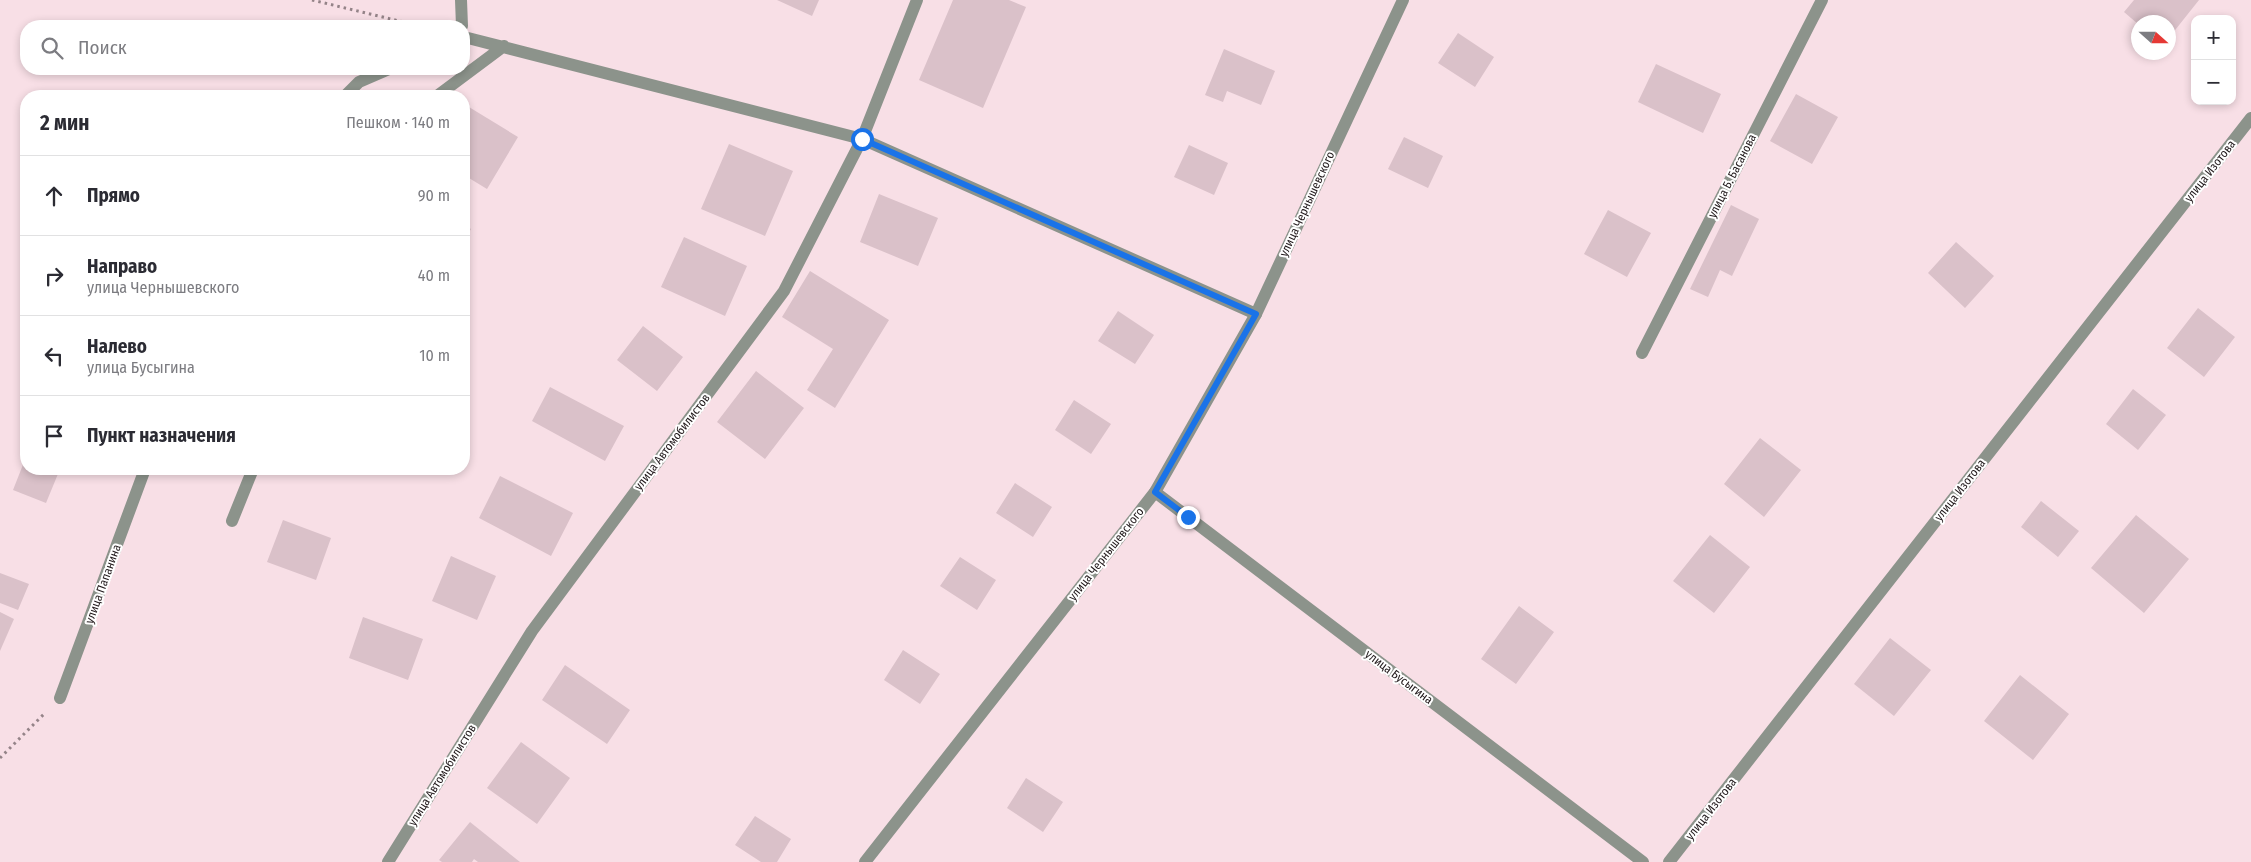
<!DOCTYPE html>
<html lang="ru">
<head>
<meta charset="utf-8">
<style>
  :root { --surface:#fff; --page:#f7f7f7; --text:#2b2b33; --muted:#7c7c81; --line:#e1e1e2 }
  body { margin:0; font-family:"Fira Sans Condensed",sans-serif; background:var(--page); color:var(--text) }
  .controls { position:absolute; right:15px; top:15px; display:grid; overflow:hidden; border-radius:10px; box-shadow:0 2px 8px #0003 }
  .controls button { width:45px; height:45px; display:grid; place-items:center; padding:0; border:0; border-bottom:1px solid var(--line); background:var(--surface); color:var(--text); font:25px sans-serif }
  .compass { position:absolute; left:2131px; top:15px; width:45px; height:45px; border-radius:50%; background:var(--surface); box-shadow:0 2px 8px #0003; rotate:111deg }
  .stop { position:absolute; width:15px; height:15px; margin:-11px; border:4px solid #1a73e8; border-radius:50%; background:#fff }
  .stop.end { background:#1a73e8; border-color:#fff; box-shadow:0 1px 5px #0008 }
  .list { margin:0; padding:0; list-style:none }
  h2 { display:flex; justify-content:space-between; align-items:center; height:65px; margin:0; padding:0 20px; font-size:21px }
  h2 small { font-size:16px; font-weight:400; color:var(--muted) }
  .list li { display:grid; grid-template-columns:32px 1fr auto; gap:15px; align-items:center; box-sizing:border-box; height:80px; padding:0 20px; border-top:1px solid var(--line) }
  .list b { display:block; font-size:19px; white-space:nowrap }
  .list p { margin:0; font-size:16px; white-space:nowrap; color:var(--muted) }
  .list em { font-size:16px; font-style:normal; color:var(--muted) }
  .icon { flex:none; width:28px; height:28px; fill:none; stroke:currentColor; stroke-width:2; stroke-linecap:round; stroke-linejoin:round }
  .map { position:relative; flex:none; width:2251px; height:862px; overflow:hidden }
  .search { position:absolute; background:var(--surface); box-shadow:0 2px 8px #0003; left:20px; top:20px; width:450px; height:55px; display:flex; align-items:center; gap:12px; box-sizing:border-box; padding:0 18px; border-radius:20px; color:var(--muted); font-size:19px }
  .panel { position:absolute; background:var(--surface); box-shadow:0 2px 8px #0003; left:20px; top:90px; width:450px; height:385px; border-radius:20px }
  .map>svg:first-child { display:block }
  .building { fill:#dac1c9 }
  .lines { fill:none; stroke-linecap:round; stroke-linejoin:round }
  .path { stroke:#948388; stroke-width:3; stroke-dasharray:2.5 4; stroke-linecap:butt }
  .service { stroke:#8c938b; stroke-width:12 }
  .minor { stroke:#8c938b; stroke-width:12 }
  .tertiary { stroke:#8c938b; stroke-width:12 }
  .route { stroke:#1a73e8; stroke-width:6 }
  .labels { text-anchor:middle; stroke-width:4; stroke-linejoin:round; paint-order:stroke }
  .street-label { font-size:12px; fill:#1f1719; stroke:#fff }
</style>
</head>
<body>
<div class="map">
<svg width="2251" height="862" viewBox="0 0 2251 862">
  <rect width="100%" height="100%" fill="#f8dfe6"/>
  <path class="building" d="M777 0H819L812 16Z
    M953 0H1009L1026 7 983 108 919 80Z
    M2134 0H2199L2168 39V22L2138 24 2124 12Z
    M1458 33 1494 57 1475 87 1438 63Z
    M1224 49 1275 71 1261 105 1227 91 1223 102 1205 95Z
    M1656 64 1721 94 1703 133 1638 102Z
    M1796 94 1838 117 1812 164 1770 141Z
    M464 104 518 137 487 189 464 175Z
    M1404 137 1443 156 1428 188 1388 169Z
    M729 144 793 171 765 236 701 209Z
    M1189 145 1228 163 1214 195 1174 177Z
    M879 194 938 218 918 266 860 242Z
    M1731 205 1759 219 1732 276 1720 270 1708 297 1690 289Z
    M1608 210 1651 233 1627 277 1584 254Z
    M464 224 471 229 464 242Z
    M684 237 747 266 725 316 661 287Z
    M1956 242 1994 276 1965 308 1928 273Z
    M810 271 889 320 835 408 807 390 833 349 782 317Z
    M2198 308 2235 337 2204 377 2167 348Z
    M1118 311 1154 335 1135 364 1098 341Z
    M643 326 683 357 657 391 617 360Z
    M756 371 804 408 765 459 717 422Z
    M550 387 624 426 605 461 532 421Z
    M2133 389 2166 415 2138 450 2106 424Z
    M1074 400 1111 424 1091 454 1055 430Z
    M1760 438 1801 470 1764 517 1724 484Z
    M26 457V469H60L46 503 13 490Z
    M500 476 573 513 551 556 479 518Z
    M1015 483 1052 507 1033 537 996 513Z
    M2041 501 2079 531 2058 557 2021 527Z
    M2136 515 2189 559 2144 613 2091 568Z
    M283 520 331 538 316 580 267 562Z
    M1710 535 1750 567 1714 613 1673 581Z
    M451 556 496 576 477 620 432 601Z
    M960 557 996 580 977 610 940 586Z
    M0 573 29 584 18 610 0 603Z
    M1519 606 1554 632 1516 684 1481 659Z
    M0 612 14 619 0 651Z
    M363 617 423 639 408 680 349 658Z
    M1890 638 1931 670 1894 716 1854 684Z
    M903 650 940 674 920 704 884 680Z
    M565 665 630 710 607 744 542 700Z
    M2020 675 2069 714 2033 760 1984 721Z
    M521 742 570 778 537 824 487 788Z
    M1026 778 1063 802 1043 832 1007 808Z
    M755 816 791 839 777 862H761L735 845Z
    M470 822 520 862H478L474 859 472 862H442L439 860Z"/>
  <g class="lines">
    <path class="path" d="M312 0 420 26
      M0 758 44 714"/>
    <path class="service" d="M345 96 359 82 389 69
      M60 698 145 469"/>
    <path class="minor" d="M461 0 462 26
      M464 37 862 139 1256 314
      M437 96 504 46
      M1642 353 1822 0
      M1155 492 1643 862
      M232 521 253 469
      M388 862 532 631 784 291 862 139 917 0
      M1669 862 2251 118"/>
    <path class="tertiary" d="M865 862 1155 492 1256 314 1403 0"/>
  </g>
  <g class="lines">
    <path class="route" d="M862 139 1256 314 1155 492 1188 517"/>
  </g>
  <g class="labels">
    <g class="street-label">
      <text transform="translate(2210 171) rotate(-52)" y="4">улица Изотова</text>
      <text transform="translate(1732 176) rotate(-63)" y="4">улица Б. Басанова</text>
      <text transform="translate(1307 204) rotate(-65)" y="4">улица Чернышевского</text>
      <text transform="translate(672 442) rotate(-53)" y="4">улица Автомобилистов</text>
      <text transform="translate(1960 490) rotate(-52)" y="4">улица Изотова</text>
      <text transform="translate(1106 554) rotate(-52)" y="4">улица Чернышевского</text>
      <text transform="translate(103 584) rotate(-70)" y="4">улица Папанина</text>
      <text transform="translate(1399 677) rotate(37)" y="4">улица Бусыгина</text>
      <text transform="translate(442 775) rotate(-58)" y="4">улица Автомобилистов</text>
      <text transform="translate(1711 809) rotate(-52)" y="4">улица Изотова</text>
    </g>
  </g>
</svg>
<div class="controls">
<button>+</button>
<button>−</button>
</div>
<svg class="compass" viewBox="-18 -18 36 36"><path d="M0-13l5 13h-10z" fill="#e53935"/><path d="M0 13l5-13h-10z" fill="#7c7c81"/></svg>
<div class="stop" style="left:862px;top:139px"></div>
<div class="stop end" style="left:1188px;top:517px"></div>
<div class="search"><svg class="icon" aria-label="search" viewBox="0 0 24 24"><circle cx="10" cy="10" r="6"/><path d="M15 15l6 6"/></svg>Поиск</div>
<section class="panel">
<h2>2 мин<small>Пешком · 140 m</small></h2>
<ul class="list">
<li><svg class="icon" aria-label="ahead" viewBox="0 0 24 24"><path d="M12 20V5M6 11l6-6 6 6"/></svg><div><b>Прямо</b></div><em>90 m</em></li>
<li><svg class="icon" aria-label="right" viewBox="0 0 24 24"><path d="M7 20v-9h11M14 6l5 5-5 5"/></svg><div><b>Направо</b><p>улица Чернышевского</p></div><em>40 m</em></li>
<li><svg class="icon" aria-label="left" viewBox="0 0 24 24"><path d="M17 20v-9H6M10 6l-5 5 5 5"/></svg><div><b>Налево</b><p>улица Бусыгина</p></div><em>10 m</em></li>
<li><svg class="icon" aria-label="arrive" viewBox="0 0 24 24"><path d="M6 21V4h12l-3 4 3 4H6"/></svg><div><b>Пункт назначения</b></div></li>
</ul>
</section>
</div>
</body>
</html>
